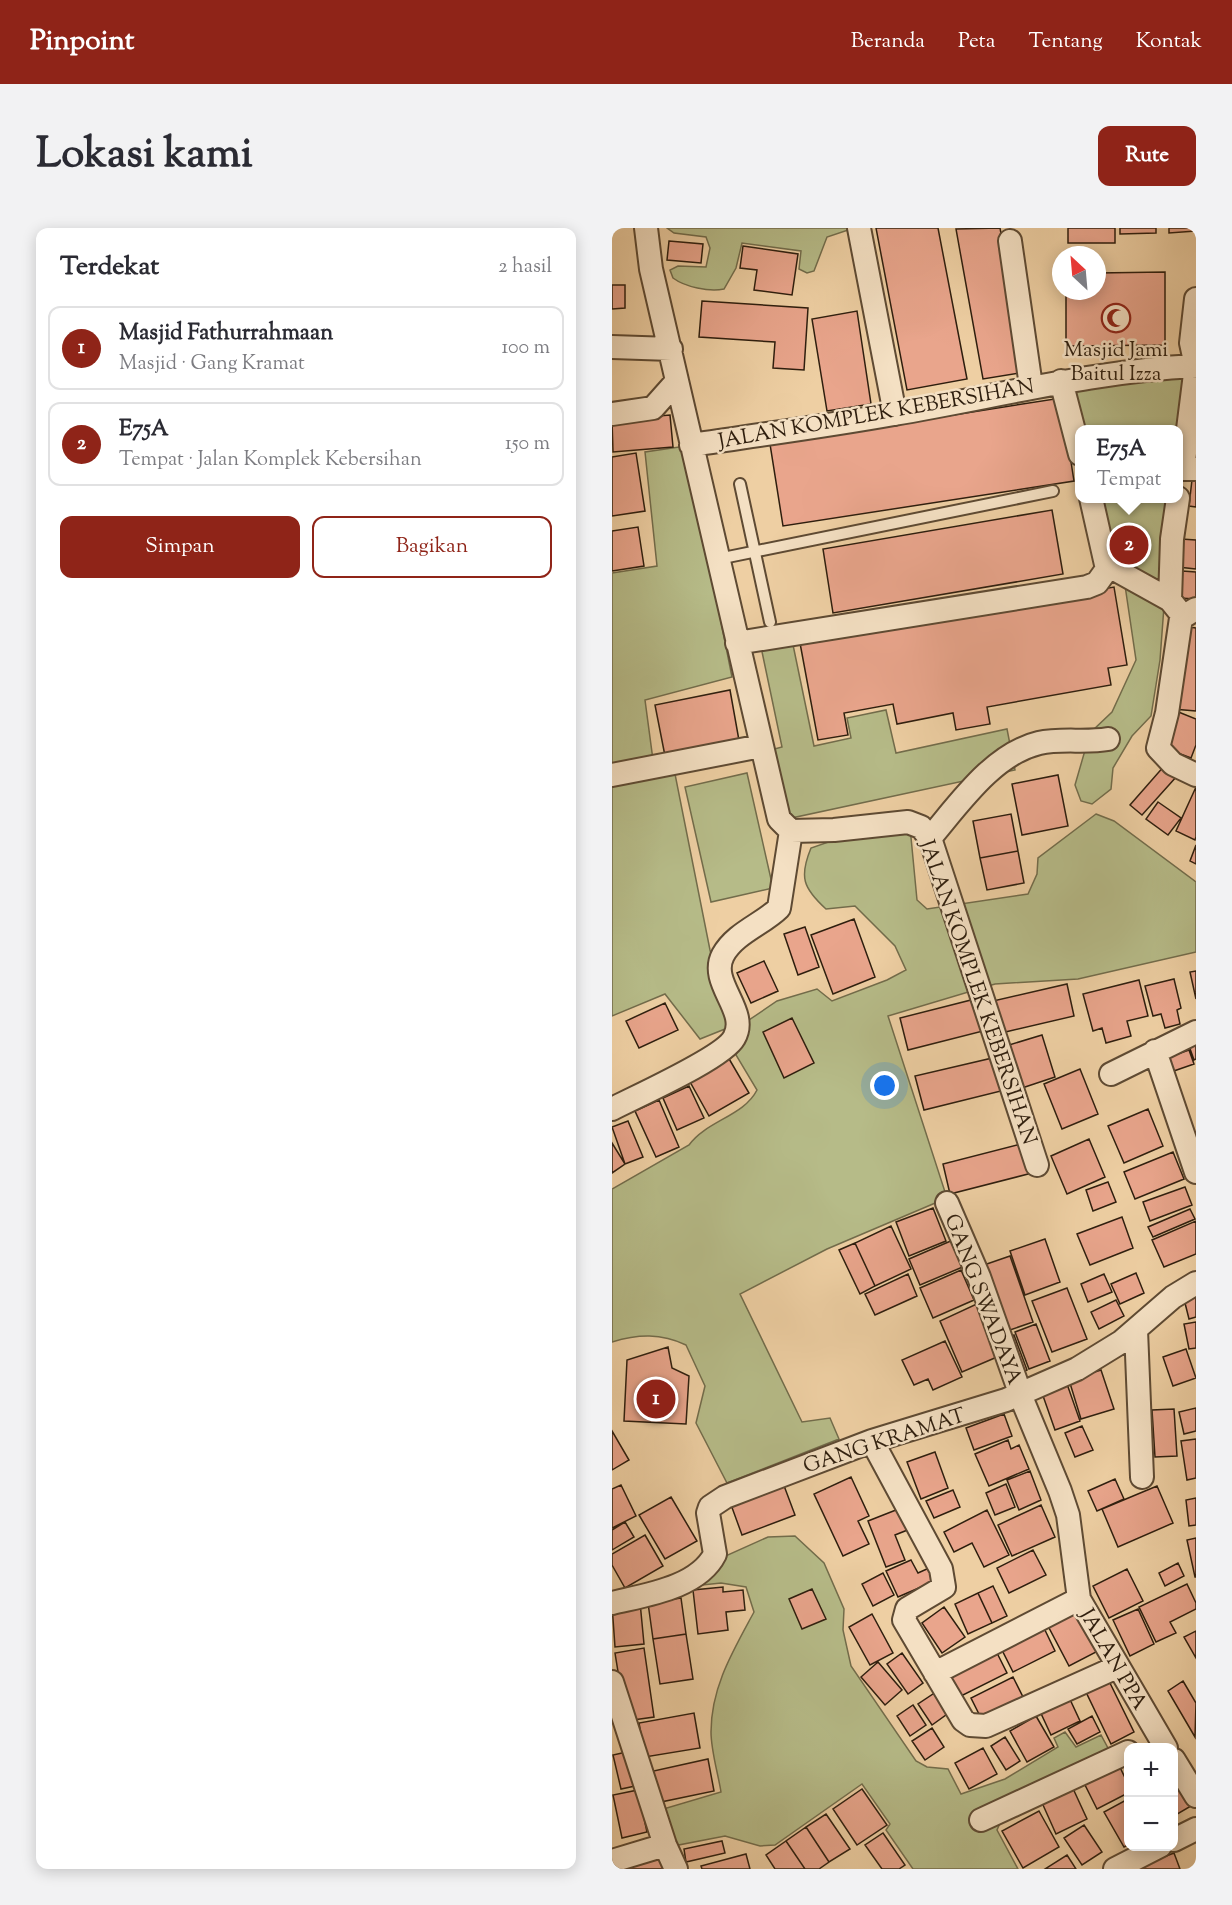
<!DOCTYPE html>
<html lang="id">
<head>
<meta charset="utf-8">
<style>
  :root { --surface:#fff; --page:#f2f2f3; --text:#2b2b33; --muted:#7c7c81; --line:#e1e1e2; --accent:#8f2418 }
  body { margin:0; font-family:"Sorts Mill Goudy",serif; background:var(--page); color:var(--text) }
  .controls { position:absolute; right:18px; bottom:18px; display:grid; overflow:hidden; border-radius:12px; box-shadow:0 3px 15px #0003 }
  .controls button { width:54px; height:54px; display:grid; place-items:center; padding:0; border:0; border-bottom:2px solid var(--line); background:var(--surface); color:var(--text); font:30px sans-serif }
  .compass { position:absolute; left:440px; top:18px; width:54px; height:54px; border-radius:50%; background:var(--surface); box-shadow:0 3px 15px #0003; rotate:334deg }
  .you { position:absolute; left:273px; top:858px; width:21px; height:21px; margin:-15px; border:4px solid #fff; border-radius:50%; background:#1a73e8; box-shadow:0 0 0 9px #1a73e833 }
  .badge { display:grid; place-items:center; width:39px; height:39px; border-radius:50%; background:var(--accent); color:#fff; font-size:20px; font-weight:700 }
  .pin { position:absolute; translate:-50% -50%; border:3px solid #fff; box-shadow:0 2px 6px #0006 }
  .popup { position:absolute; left:463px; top:197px; width:108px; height:78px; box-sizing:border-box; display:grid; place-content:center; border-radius:12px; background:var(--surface); filter:drop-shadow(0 2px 4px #0005); font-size:20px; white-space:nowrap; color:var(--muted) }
  .popup b { font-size:22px; color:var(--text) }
  .popup::after { content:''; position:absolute; left:50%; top:100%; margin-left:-12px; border:12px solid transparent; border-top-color:var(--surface) }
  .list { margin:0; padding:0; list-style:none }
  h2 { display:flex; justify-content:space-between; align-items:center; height:78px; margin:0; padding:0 24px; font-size:26px }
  h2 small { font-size:20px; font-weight:400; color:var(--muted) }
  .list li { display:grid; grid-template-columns:39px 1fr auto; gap:18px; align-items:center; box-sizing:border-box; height:84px; margin:0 12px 12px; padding:0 12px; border:2px solid var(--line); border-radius:12px }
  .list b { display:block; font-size:22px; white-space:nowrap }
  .list p { margin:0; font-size:20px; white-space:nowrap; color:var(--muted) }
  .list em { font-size:20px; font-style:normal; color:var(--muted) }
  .actions { display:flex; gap:12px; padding:18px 24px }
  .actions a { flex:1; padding:14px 0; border:2px solid var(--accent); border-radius:12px; text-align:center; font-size:21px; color:var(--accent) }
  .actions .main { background:var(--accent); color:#fff }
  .map { position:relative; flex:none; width:584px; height:1641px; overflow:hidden; border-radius:12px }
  header { display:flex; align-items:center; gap:36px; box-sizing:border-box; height:84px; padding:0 30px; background:var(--accent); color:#fff }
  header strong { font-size:28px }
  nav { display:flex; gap:33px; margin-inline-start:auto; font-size:21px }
  .intro { display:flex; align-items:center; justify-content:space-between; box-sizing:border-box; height:144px; padding:0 36px }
  h1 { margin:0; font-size:42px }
  .button { padding:15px 27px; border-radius:12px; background:var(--accent); color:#fff; font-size:21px; font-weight:700 }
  main { display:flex; gap:36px; padding:0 36px }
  aside { flex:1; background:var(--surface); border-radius:12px; box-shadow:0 3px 15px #0003 }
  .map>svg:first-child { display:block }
  .green { fill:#b6bb88; stroke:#726c4b; stroke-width:1.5 }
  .building { fill:#e9a58c; stroke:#2e1e0e; stroke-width:1.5 }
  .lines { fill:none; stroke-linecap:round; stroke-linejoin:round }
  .lane-casing { stroke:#5e4a33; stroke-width:14 }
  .street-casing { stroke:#5e4a33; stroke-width:26 }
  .lane { stroke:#f4e0c3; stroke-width:10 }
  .street { stroke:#f4e0c3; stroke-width:22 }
  .labels { text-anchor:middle; stroke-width:5; stroke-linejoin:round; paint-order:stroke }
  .poi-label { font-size:21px; fill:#2e1e0e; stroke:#f4e0c3 }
  .street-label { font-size:21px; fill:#2e1e0e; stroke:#f4e0c3 }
</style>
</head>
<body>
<header>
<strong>Pinpoint</strong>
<nav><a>Beranda</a><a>Peta</a><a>Tentang</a><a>Kontak</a></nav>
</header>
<div class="intro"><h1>Lokasi kami</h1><a class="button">Rute</a></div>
<main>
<aside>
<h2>Terdekat<small>2 hasil</small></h2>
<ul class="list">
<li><span class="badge">1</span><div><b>Masjid Fathurrahmaan</b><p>Masjid · Gang Kramat</p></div><em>100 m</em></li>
<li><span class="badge">2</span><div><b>E75A</b><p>Tempat · Jalan Komplek Kebersihan</p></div><em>150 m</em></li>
</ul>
<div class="actions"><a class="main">Simpan</a><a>Bagikan</a></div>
</aside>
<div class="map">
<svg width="584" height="1641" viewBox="0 0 584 1641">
  <rect width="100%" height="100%" fill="#eecfa3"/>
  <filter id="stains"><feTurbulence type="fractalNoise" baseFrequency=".00333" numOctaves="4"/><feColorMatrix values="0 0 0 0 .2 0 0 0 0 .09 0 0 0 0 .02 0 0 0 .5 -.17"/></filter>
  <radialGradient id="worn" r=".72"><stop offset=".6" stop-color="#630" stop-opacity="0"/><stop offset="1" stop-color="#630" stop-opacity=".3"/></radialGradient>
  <path class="green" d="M55 0H242L215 9 202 43 195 45 187 41 189 23 130 15 124 40 112 61C97 64 73 59 61 50L58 42 66 38 94 39 98 20 94 9 62 5Z
    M574 143 566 202 469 201 463 159Z
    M74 218 120 449 33 472 43 547 63 546 98 722 118 799 88 811 53 766 0 788V345L45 338 33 224Z
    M484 271H560L548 432 539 488 520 508 501 540 499 561 480 576 469 573 463 557 478 505 500 484 524 432 511 344 495 320Z
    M180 412 202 518 239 510 235 490 274 482 284 525 395 501 403 542 170 592 155 523 170 519 149 419Z
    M135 545 161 660 99 674 73 559Z
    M484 586 502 593 584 654V724L466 751 383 756 276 788 335 970 215 1021 128 1066 190 1194 218 1190 227 1211 115 1255 84 1195 93 1158 74 1117C49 1105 26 1106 0 1114V961L77 917C94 893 132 888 145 862L124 827 137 792 165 773 205 761 220 773 275 752 294 742 283 718 243 678 214 681C191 660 187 649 199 620L251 602 298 599 305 672 315 681 416 666 425 646 426 630Z
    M183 1308 212 1335 232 1381 231 1402 239 1438 304 1533 315 1539 336 1541 349 1566 393 1551 446 1519 442 1510 453 1504 464 1519 489 1507 497 1522 396 1577 385 1602 406 1641H301L274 1602 278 1596 250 1556 163 1617 148 1618 113 1608 56 1619 48 1582 109 1564C106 1545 99 1523 99 1504 99 1459 121 1423 142 1384L134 1359 109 1355 81 1358 78 1344 156 1309Z"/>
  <path class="building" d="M264 0H326L355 151 295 162Z
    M388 0 414 144 371 151 344 1Z
    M456 0H503V15H456Z
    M508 0H544V5L508 6Z
    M557 0H584V3L557 5Z
    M57 13 91 16 89 35 55 32Z
    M131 18 186 26 180 67 142 62 145 42 128 40Z
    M553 44V117L454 118V63H485V45Z
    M0 57H13V80L0 81Z
    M90 73 196 80 192 142 161 140 163 114 87 109Z
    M245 83 259 176 215 183 200 91Z
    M449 170 462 253 171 298 158 216Z
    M58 187 61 219 1 224 0 192Z
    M24 225 33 283 0 288V229Z
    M581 243 584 244V279L577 278Z
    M440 282 451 346 221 385 211 321Z
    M26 299 32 338 0 343V303Z
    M501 307 534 308 533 325H501Z
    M569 311 584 312V341L566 339Z
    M570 343 584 344V371L567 370Z
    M502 359 515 437 496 440 499 457 375 479 378 496 344 502 341 485 285 496 281 476 232 485 236 507 206 512 188 415Z
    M570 398 584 400V483L561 481Z
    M118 462 128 518 54 533 43 477Z
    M564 483 584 491V517L579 530 550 519Z
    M553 537 565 548 530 587 518 577Z
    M446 547 456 598 410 607 400 556Z
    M584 559V609L583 612 564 603Z
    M546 574 569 590 556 607 534 591Z
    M399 586 406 623 368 630 361 593Z
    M584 617V636L578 633Z
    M406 623 412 655 375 662 368 630Z
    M242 691 263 749 221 766 199 707Z
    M193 699 207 739 186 747 172 706Z
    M152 733 166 763 139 775 125 745Z
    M584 743V771L578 744Z
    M562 751 569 780 565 782 568 796 553 800 549 786 541 788 533 758Z
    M527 752 536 788 515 793 519 808 494 815 490 800 481 803 471 766Z
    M455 756 462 788 389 805 381 773Z
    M363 771 371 803 296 822 288 790Z
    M53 775 66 802 27 820 14 793Z
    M180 790 202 835 172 850 151 804Z
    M430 807 443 849 410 860 397 817Z
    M584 812V831L582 832 576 815Z
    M577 822 582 836 556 845 551 831Z
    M389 828 397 861 312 882 303 848Z
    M116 829 137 865 97 888 77 852Z
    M468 841 486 886 450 901 432 856Z
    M77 858 92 890 65 902 51 870Z
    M47 872 67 919 44 929 23 883Z
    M536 881 551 918 512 935 496 898Z
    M16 893 31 929 13 936 0 899Z
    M477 911 493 949 455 966 439 928Z
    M417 914 424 944 338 966 331 936Z
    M0 915 13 936 0 945Z
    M561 924 572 951 523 971 512 944Z
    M496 954 504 974 481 983 474 962Z
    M573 959 580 977 538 993 531 974Z
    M321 980 334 1013 297 1028 284 994Z
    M578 981 583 991 541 1009 536 999Z
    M510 989 521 1020 478 1037 465 1006Z
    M584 993V1026L552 1039 540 1012Z
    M279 998 299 1041 263 1058 243 1015Z
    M433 1011 448 1054 413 1067 398 1023Z
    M341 1012 353 1038 308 1057 297 1031Z
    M243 1015 263 1058 248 1066 227 1022Z
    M398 1028 421 1094 392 1104 369 1038Z
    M349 1042 362 1072 321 1090 308 1060Z
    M524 1045 532 1065 508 1076 499 1056Z
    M296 1046 305 1068 263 1087 253 1066Z
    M492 1046 500 1064 476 1074 469 1056Z
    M455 1060 475 1111 440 1124 420 1073Z
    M584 1063V1089L577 1091 571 1067Z
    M504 1072 512 1088 487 1101 479 1084Z
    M369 1074 392 1126 350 1144 328 1093Z
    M584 1094V1120L577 1121 572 1096Z
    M424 1096 438 1133 417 1141 403 1104Z
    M402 1107 415 1142 405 1146 392 1111Z
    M333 1113 350 1149 321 1162 316 1151 302 1157 290 1132Z
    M56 1119 60 1140 77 1148 74 1196 12 1193 15 1132Z
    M574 1121 584 1150 561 1158 551 1129Z
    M489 1142 502 1181 469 1191 457 1152Z
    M455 1156 468 1193 443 1202 430 1165Z
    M584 1180V1203L572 1206 567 1184Z
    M562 1181 565 1228 543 1229 540 1182Z
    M392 1186 400 1208 362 1222 354 1200Z
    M470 1198 481 1222 463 1229 453 1205Z
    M0 1203 17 1232 0 1242Z
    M584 1211V1250L575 1252 569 1213Z
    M396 1212 399 1221 407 1217 417 1241 377 1258 363 1226Z
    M323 1224 336 1260 309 1271 295 1234Z
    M418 1243 429 1272 407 1282 395 1252Z
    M239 1249 257 1288 246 1293 257 1316 231 1328 202 1266Z
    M503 1251 512 1271 485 1283 476 1263Z
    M171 1255 183 1287 130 1307 118 1274Z
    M394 1256 403 1279 383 1287 374 1265Z
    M9 1257 24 1288 0 1300V1261Z
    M545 1258 561 1295 506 1319 490 1281Z
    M341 1262 348 1279 322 1290 314 1273Z
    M59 1269 85 1313 53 1331 27 1287Z
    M584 1270V1297L577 1298 574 1272Z
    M429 1277 443 1309 400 1328 386 1297Z
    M289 1280 298 1301 283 1307 293 1332 274 1339 256 1293Z
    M375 1282 397 1327 372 1339 360 1315 342 1324 332 1304Z
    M13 1294 22 1309 0 1322V1302Z
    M33 1307 51 1338 13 1360 0 1337V1326Z
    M584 1310V1349H583L575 1312Z
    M421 1322 434 1347 397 1365 385 1340Z
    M299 1332 306 1345 317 1340 323 1353 286 1369 274 1343Z
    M566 1335 572 1348 553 1358 547 1345Z
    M515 1341 531 1373 497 1390 481 1358Z
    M271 1345 282 1367 261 1378 250 1356Z
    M575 1356 584 1375V1381L558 1394 564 1405 544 1414 527 1379Z
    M381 1358 395 1388 380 1395 366 1365Z
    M111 1359V1364L131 1362 133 1382 114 1384 116 1402 86 1406 81 1362Z
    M200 1361 214 1391 190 1401 177 1371Z
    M366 1365 380 1395 356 1406 343 1376Z
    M69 1370 74 1406 41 1411 36 1375Z
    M28 1374 32 1416 3 1419 0 1377Z
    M332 1379 353 1409 330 1425 310 1395Z
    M464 1381 486 1423 457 1438 435 1396Z
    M526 1381 542 1416 518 1428 501 1392Z
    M260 1386 281 1425 258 1437 237 1399Z
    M431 1398 443 1423 401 1444 388 1418Z
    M584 1403V1430L572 1409Z
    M74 1406 81 1451 48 1456 41 1411Z
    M32 1420 42 1489 14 1493 3 1425Z
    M383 1421 395 1445 349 1468 337 1445Z
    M290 1425 311 1455 296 1466 275 1436Z
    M266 1434 290 1462 273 1477 249 1449Z
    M401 1449 414 1475 372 1496 359 1470Z
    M496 1451 522 1504 499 1516 473 1462Z
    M571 1453 584 1475 583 1509 556 1463Z
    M324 1464 338 1484 320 1497 306 1476Z
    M455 1465 468 1493 439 1507 426 1479Z
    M301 1477 314 1497 298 1508 285 1488Z
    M82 1485 88 1520 33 1529 27 1495Z
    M424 1488 442 1519 415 1534 398 1503Z
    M480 1488 488 1504 465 1516 456 1501Z
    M320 1500 332 1519 313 1532 300 1513Z
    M393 1509 408 1533 394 1542 379 1518Z
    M371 1520 385 1546 357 1561 343 1535Z
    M19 1523 28 1557 9 1561 1 1527Z
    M96 1531 102 1563 44 1575 37 1544Z
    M504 1531 516 1556V1565L485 1581 469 1549Z
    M565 1553 579 1578 562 1588V1554Z
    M458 1554 475 1591 444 1606 427 1568Z
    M250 1561 275 1597 245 1617 221 1581Z
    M26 1562 35 1604 10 1610 1 1567Z
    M516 1571V1617L512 1619 492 1584Z
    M427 1583 447 1619 411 1640 390 1603Z
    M214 1586 238 1621 217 1634 194 1599Z
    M472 1597 490 1624 470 1637 452 1610Z
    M194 1599 217 1634 207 1641H193L174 1613Z
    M271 1605 293 1637 287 1641H270L253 1617Z
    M110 1613 113 1625 74 1634 72 1621Z
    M174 1613 193 1641H163L154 1627Z
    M56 1625 61 1641H16L15 1636Z
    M562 1625 568 1641H529L528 1638Z
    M134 1626 138 1641H90L89 1638Z
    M455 1627 464 1641H433Z"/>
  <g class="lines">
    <g class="lane-casing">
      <path id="lane" d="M128 256 158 394
        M106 331 441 263"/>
    </g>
    <g class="street-casing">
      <path id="street" d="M34 0 39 41 167 591 179 603 222 602 296 594 309 599 318 610 425 937
        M247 0 283 186
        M398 13 419 158
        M584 71 579 115 584 138 571 241H584
        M0 119 59 121
        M449 153 468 226
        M0 186 41 180 65 153
        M79 217C147 207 215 198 282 186 383 169 481 143 584 138
        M495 337 558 372 566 382
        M558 372 560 311 566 270
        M584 381 569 390 555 485 546 520 561 536 584 547
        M125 415 475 359 485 355 495 341 479 270
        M0 547 149 518
        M318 610C347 576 381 526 427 515 449 510 474 515 496 511
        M543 823 584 944
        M499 846 584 804
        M0 881C25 868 111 830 122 810 138 783 96 755 111 727 123 705 151 696 167 680L179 603
        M335 975 367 1049 412 1176 448 1263 456 1287 467 1371 554 1520
        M524 1102 530 1249
        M260 1213 329 1341 332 1359 295 1381 292 1392 351 1492 358 1497 374 1498 505 1439
        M0 1375C33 1367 86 1360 103 1326L96 1285 98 1279 113 1269 260 1213 394 1172 465 1141 509 1114 561 1069 584 1055
        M323 1445 467 1371
        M0 1454 53 1617 64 1641
        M562 1532 584 1568
        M369 1592 516 1524
        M562 1612 584 1601
        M0 1633 53 1617
        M503 1641 548 1618"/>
    </g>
    <use href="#lane" class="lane"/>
    <use href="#street" class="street"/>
  </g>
  <defs>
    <g id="mosque-ring" transform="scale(1.5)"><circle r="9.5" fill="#f4e0c3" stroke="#8f2418" stroke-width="1.5"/><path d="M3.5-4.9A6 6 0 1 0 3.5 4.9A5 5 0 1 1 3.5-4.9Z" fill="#8f2418"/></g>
  </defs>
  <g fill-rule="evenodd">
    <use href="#mosque-ring" x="504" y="90"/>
  </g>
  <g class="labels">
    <g class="poi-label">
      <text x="504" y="128">Masjid Jami<tspan x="504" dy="24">Baitul Izza</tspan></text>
    </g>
    <g class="street-label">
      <text transform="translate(264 185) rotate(-10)" y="7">JALAN KOMPLEK KEBERSIHAN</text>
      <text transform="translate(367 764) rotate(71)" y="7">JALAN KOMPLEK KEBERSIHAN</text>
      <text transform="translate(372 1071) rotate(69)" y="7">GANG SWADAYA</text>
      <text transform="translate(272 1212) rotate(-18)" y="7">GANG KRAMAT</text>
      <text transform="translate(502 1431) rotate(60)" y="7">JALAN PPA</text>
    </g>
  </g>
  <rect width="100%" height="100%" filter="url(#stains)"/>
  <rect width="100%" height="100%" fill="url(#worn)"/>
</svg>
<div class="controls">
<button>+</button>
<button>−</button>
</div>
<svg class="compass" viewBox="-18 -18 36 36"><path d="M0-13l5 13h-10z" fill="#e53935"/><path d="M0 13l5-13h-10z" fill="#7c7c81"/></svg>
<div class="you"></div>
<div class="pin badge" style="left:44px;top:1171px">1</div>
<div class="pin badge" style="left:517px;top:317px">2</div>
<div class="popup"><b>E75A</b>Tempat</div>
</div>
</main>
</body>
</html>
